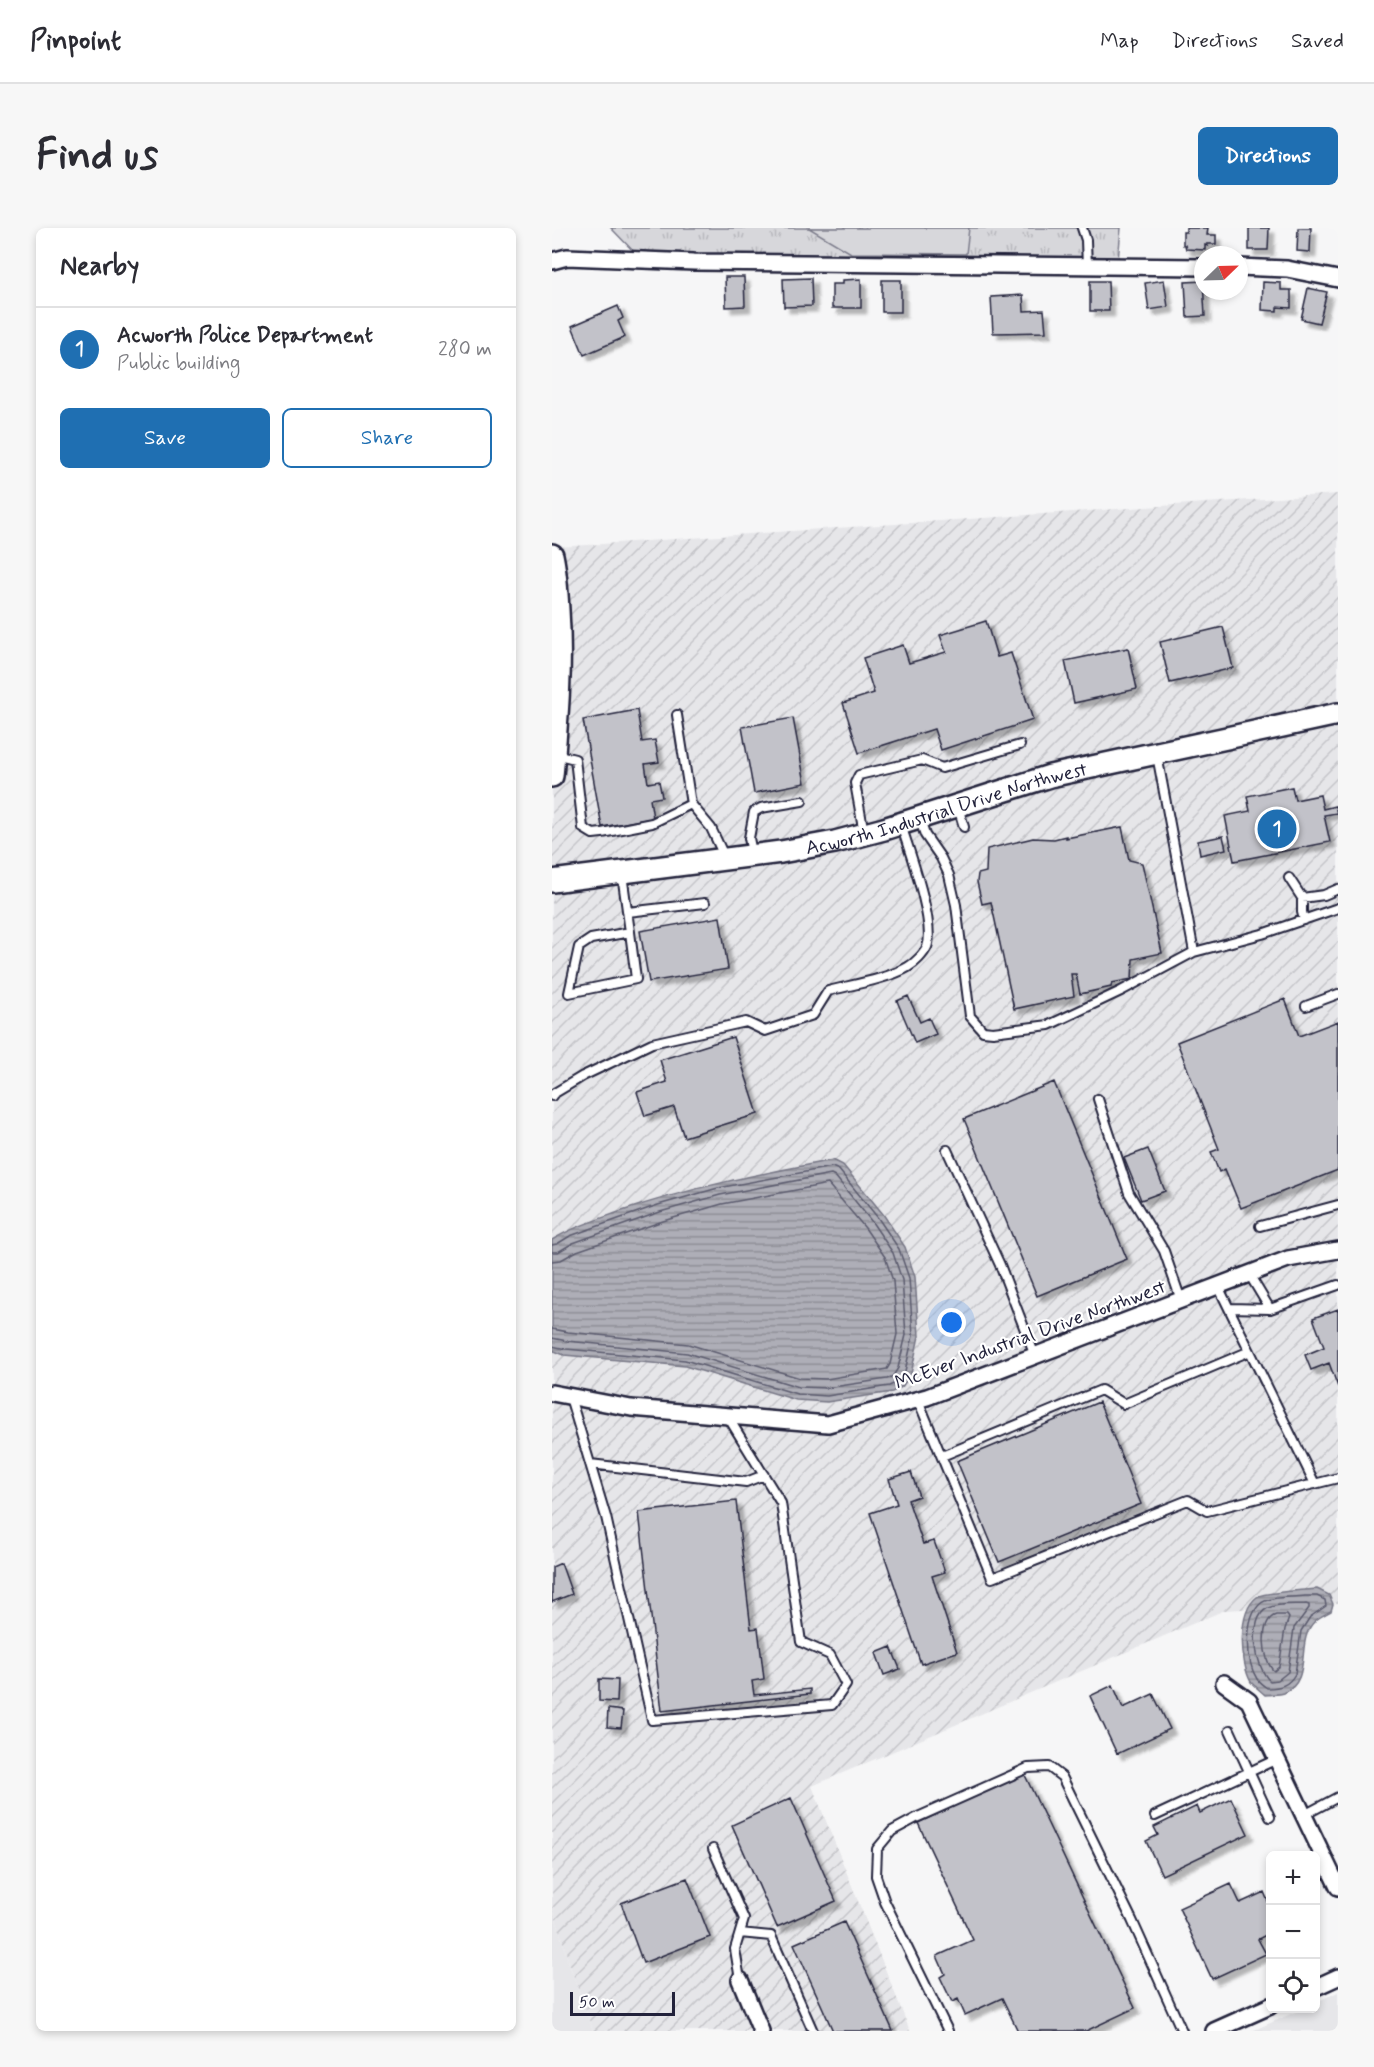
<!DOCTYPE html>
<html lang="en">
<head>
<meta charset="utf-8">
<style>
  :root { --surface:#fff; --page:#f7f7f7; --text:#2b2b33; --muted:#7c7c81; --line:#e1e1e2; --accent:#1f6fb2 }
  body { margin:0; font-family:Mynerve,sans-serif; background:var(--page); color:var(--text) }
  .controls { position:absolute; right:18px; bottom:18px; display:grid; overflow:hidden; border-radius:9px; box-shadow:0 3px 9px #0003 }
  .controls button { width:54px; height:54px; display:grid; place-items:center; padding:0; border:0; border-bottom:2px solid var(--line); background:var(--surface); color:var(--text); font:30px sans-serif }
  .compass { position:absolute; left:642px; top:18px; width:54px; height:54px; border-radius:50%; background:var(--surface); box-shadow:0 3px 9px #0003; rotate:67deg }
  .scale { position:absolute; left:18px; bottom:15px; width:105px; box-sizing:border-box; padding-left:6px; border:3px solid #22223b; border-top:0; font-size:16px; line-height:21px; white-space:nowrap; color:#22223b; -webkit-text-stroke:4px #fff; paint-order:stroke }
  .you { position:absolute; left:400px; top:1095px; width:21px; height:21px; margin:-15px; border:4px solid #fff; border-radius:50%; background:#1a73e8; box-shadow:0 0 0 9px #1a73e833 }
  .badge { display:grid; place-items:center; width:39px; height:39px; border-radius:50%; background:var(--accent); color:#fff; font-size:20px; font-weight:700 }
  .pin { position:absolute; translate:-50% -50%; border:3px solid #fff; box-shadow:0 2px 6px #0006 }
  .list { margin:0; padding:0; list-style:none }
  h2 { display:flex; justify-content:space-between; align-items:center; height:78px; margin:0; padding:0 24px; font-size:26px }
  h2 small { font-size:20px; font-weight:400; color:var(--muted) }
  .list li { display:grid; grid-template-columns:39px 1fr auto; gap:18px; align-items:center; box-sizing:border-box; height:84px; padding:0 24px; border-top:2px solid var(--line) }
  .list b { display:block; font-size:22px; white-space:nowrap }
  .list p { margin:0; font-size:20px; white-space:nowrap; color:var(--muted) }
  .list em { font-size:20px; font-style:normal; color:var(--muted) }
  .actions { display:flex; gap:12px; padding:18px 24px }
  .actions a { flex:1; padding:14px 0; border:2px solid var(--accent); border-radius:9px; text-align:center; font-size:21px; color:var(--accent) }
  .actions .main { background:var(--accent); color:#fff }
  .icon { flex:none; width:33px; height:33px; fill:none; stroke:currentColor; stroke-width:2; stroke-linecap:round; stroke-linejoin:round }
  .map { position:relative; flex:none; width:786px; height:1803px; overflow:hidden; border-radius:9px }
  header { display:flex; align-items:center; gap:36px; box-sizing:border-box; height:84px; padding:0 30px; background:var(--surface); border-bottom:2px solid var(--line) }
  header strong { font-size:28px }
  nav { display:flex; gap:33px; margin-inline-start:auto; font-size:21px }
  .intro { display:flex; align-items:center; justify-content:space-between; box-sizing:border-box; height:144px; padding:0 36px }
  h1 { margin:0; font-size:42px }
  .button { padding:15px 27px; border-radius:9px; background:var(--accent); color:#fff; font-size:21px; font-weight:700 }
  main { display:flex; gap:36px; padding:0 36px }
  aside { flex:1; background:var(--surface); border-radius:9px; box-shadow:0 3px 9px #0003 }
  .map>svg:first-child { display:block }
  .built { fill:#e6e6e9 }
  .industrial { fill:url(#industrial-furrows) }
  .grass { fill:url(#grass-tufts); stroke:#7c7c8b; stroke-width:1.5 }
  .garden { fill:#d7d7db; stroke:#7c7c8b; stroke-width:1.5 }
  .water { fill:url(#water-rules); stroke:#767685; stroke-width:1.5 }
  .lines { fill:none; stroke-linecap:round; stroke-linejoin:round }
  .shore { stroke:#5a5a6d; stroke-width:1.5 }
  .building { fill:#c2c2c9; stroke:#22223b; stroke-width:1.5; filter:url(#shadow) }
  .lane-casing { stroke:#22223b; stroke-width:12 }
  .street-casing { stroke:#22223b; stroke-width:20 }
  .secondary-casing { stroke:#22223b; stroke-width:26 }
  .lane { stroke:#fff; stroke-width:8 }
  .street { stroke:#fff; stroke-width:15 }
  .secondary { stroke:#fff; stroke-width:21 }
  .labels { text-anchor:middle; stroke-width:4.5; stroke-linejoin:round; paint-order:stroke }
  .street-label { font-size:20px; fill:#22223b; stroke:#fff }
</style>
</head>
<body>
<header>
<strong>Pinpoint</strong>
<nav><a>Map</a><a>Directions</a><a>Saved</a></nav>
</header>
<div class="intro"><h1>Find us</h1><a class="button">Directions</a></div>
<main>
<aside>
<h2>Nearby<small></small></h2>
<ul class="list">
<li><span class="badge">1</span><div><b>Acworth Police Department</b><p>Public building</p></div><em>280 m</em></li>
</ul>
<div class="actions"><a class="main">Save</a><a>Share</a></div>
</aside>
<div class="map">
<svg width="786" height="1803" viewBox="0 0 786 1803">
  <defs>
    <pattern id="industrial-furrows" width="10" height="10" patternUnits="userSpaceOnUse" patternTransform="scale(1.5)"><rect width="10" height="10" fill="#e6e6e9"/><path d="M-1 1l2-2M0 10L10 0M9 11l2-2" fill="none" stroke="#c5c5c9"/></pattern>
    <pattern id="grass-tufts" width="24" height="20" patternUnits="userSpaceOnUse" patternTransform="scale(1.5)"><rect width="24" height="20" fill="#d7d7db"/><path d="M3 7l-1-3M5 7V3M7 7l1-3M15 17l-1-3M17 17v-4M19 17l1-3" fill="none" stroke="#b8b8bd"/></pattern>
    <pattern id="water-rules" width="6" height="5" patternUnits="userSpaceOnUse" patternTransform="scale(1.5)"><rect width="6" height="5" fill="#aeaeb7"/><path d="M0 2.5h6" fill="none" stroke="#8d8d96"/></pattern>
    <filter id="shadow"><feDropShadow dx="5.5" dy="5.5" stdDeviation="1.5" flood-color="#0004"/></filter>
  </defs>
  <rect width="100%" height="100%" fill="#f6f6f7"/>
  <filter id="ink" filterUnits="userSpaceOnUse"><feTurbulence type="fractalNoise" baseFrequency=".0167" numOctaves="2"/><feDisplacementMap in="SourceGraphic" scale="12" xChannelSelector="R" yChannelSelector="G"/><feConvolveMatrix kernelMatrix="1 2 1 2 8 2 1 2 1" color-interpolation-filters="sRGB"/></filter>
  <g filter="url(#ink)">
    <path class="built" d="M0 1677 17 1735 41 1803H0Z
      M786 1764V1803H700L750 1781 764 1780V1774Z"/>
    <path class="industrial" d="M786 266V1375L673 1382 260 1558 358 1803H41L17 1735 0 1677V372L6 319Z"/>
    <path class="grass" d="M59 0H569L566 33 86 28Z"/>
    <path class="garden" d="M257 0H417L414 26 299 25Z"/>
    <path class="water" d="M281 932 291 937 331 986 353 1019 363 1049 367 1108 359 1146 350 1159 340 1164 275 1174 244 1172 133 1138 12 1127 0 1122V1012C21 999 44 992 67 984 139 959 207 946 281 932Z
      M765 1361 777 1367 781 1376 779 1383C774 1386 767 1389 763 1393 742 1413 762 1451 732 1465 727 1467 719 1466 713 1467 709 1463 702 1458 699 1454 688 1435 685 1384 705 1369 712 1364 754 1362 765 1361Z"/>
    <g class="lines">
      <path class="shore" d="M0 1017 5 1016 18 1008 106 977 166 960 280 939 287 942 326 990 347 1021 357 1050 361 1108 353 1143 346 1154 337 1158 275 1168 245 1166 133 1132 14 1121 0 1118
        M0 1024H6L21 1015 108 984 168 967 279 946 283 948 320 994 341 1025 350 1052 354 1107 346 1140 341 1148 335 1151 274 1160 247 1159 135 1125 15 1113 0 1110
        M0 1033 9 1032 25 1023 111 993 170 976 276 956 313 1000 333 1029 341 1053 345 1106 338 1136 335 1141 274 1151 248 1150 136 1116 16 1104 0 1101
        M753 1368H765L773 1372 774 1378 758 1389 749 1403 743 1446C737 1457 728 1460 715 1460 712 1458 707 1454 705 1451 694 1434 692 1391 708 1376 716 1368 741 1370 753 1368Z
        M754 1376 757 1377V1380L742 1400 736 1444 726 1452 718 1453C703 1440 695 1390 716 1380 727 1375 743 1377 754 1376Z
        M724 1387H735L737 1390 733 1401 727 1439 722 1443C711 1434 706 1392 724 1387Z"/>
    </g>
    <path class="building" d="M634 0H656L655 7H664V16H655L656 18 653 17V22L634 21 633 17H631V4H634Z
      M697 0H717L716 22H697Z
      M746 0H759L758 24 745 23Z
      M173 49H192L193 78 174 79Z
      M259 50 260 78 232 79 231 51Z
      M309 51V80H280V56H291V52Z
      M330 52H349V84H330Z
      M612 52 616 79 597 82 593 55Z
      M538 53H556L557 83H538Z
      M651 53 653 88 635 89 633 54Z
      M711 54 729 55V62H739V80L725 79V83L710 82Z
      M756 60 775 64 767 95 749 91Z
      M471 67 472 83 492 82 494 104 441 105 439 69Z
      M66 78 71 90 66 93 73 109 32 127 20 98Z
      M434 393 445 429 459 425 481 492 389 522 382 501 307 525 291 475 322 465 311 430 351 417 357 435 394 424 388 407Z
      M671 399 681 440 618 455 608 414Z
      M576 420 585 461 522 475 513 433Z
      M85 482 90 514 103 512 107 534 93 536 96 555 107 553 110 569 98 571 101 590 50 599 31 492Z
      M241 490 253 555 202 565 190 499Z
      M740 559 743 572 768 567 771 581 783 578 785 585 772 587 778 614 682 633 673 588 698 583 695 568Z
      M570 599 577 632 590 635 610 725 581 731 580 751 560 755 559 759 528 766 524 746H519L522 768 462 781 439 674 430 676 425 654 426 646 434 644 435 621 481 610 502 611 514 608V610Z
      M671 608 674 621 648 627 646 613Z
      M168 689 176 741 97 754 88 703Z
      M356 768 368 794 377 790 384 806 363 815 345 773Z
      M733 771 747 808 786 793V942L689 980 673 941 667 944 659 924 667 921 625 814Z
      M181 809 206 886 132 909 122 879 93 888 85 864 115 854 108 832Z
      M502 854 575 1031 485 1068 412 891Z
      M596 921 613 963 589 972 572 930Z
      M786 1081V1159L777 1135 759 1142 753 1127 772 1119 761 1090Z
      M547 1174 589 1276 447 1334 405 1233Z
      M359 1244 367 1268 356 1272 371 1316 382 1313 393 1344 380 1348 405 1424 369 1436 318 1285 345 1276 337 1251Z
      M184 1273 199 1401 206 1400 212 1451 200 1453 202 1467 258 1461V1466L110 1483 87 1284Z
      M9 1335 20 1366 0 1374V1339Z
      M339 1419 348 1441 332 1447 324 1425Z
      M47 1451 66 1452 65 1474 47 1473Z
      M561 1457 571 1480 601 1466 618 1501 565 1526 538 1468Z
      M56 1481 71 1483 69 1500 55 1499Z
      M472 1545 583 1780 534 1803H466L450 1770 413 1787 406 1771 400 1774 388 1749 393 1746 385 1728 421 1712 366 1595Z
      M239 1570 284 1673 225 1699 180 1597Z
      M679 1570 696 1606 610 1647 594 1613 606 1607 602 1599 645 1578 648 1585Z
      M135 1650 158 1709 91 1735 69 1675Z
      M679 1656 688 1675 712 1664 718 1678V1705L706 1711 714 1726 660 1751 627 1680Z
      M292 1694 341 1803H281L242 1716Z"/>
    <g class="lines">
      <g class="lane-casing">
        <path id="lane" d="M530 0 534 12 535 39
          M125 487 139 576 159 600 173 630
          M3 526 23 531 31 600 41 606 50 605 100 595 139 576
          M605 527 642 724 710 706 786 680
          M406 579 412 599
          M368 592 373 607 389 630 397 647 404 677 418 788 431 803 441 804 497 797 569 763 642 724
          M312 605 303 555 307 547 370 532 390 540 468 517
          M200 625 197 610 202 584 209 580 250 573
          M70 646 78 704 39 711 27 719 17 765 84 751 78 704
          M737 650 750 670 772 667 786 661
          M750 670V684L752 692
          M76 684 153 675
          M754 778 786 766
          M0 868 1 866 31 848 100 815 194 794 213 803 261 787 276 763C299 757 336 751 356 739 363 735 372 726 375 719 384 696 357 622 349 597
          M546 871 577 965 612 1023 629 1072
          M395 922 448 1037 483 1128
          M708 998 786 977
          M697 1046 718 1081
          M666 1058 763 1256
          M678 1080 718 1081 786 1057
          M18 1169 54 1289 100 1492 280 1477 294 1457 278 1427 249 1414 229 1275 176 1189
          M366 1172 440 1350 636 1272 655 1283 786 1250
          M390 1228 549 1162 572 1176 698 1123
          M38 1236 194 1254 212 1247
          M678 1502 718 1589
          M752 1587 786 1569
          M603 1588 725 1531
          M161 1621 192 1691 183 1721 188 1752
          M188 1705 219 1708 261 1803
          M396 1803 333 1674 324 1648 325 1621 340 1603 366 1589 476 1540 497 1539 510 1549 580 1692 630 1803"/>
      </g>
      <g class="street-casing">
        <path id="street" d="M0 33 15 29 142 34 651 39
          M687 39 735 41 786 51
          M0 1165 79 1180 276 1196 375 1169 736 1031 786 1022
          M672 1455 697 1473 786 1659
          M188 1752 209 1803
          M764 1759 786 1749
          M662 1803 718 1778"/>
      </g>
      <g class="secondary-casing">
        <g id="secondary">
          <path d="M0 327C4 345 5 364 6 382 10 438 5 493 0 548"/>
          <path id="s1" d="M0 653 229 624 283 614 332 601 498 548 786 486"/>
        </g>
      </g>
      <use href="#lane" class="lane"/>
      <use href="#street" class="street"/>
      <use href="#secondary" class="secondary"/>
    </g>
  </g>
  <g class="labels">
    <g class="street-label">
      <text dy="7" stroke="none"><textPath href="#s1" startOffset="402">Acworth Industrial Drive Northwest</textPath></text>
      <text transform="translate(478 1106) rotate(-20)" y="7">McEver Industrial Drive Northwest</text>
    </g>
  </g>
</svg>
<div class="controls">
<button>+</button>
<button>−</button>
<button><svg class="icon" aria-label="locate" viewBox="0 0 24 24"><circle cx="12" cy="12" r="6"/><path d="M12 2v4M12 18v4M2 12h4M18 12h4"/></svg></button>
</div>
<svg class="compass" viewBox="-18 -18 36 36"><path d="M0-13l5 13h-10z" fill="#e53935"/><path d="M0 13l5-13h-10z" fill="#7c7c81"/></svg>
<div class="scale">50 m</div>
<div class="you"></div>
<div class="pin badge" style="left:725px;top:601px">1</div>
</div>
</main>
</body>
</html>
